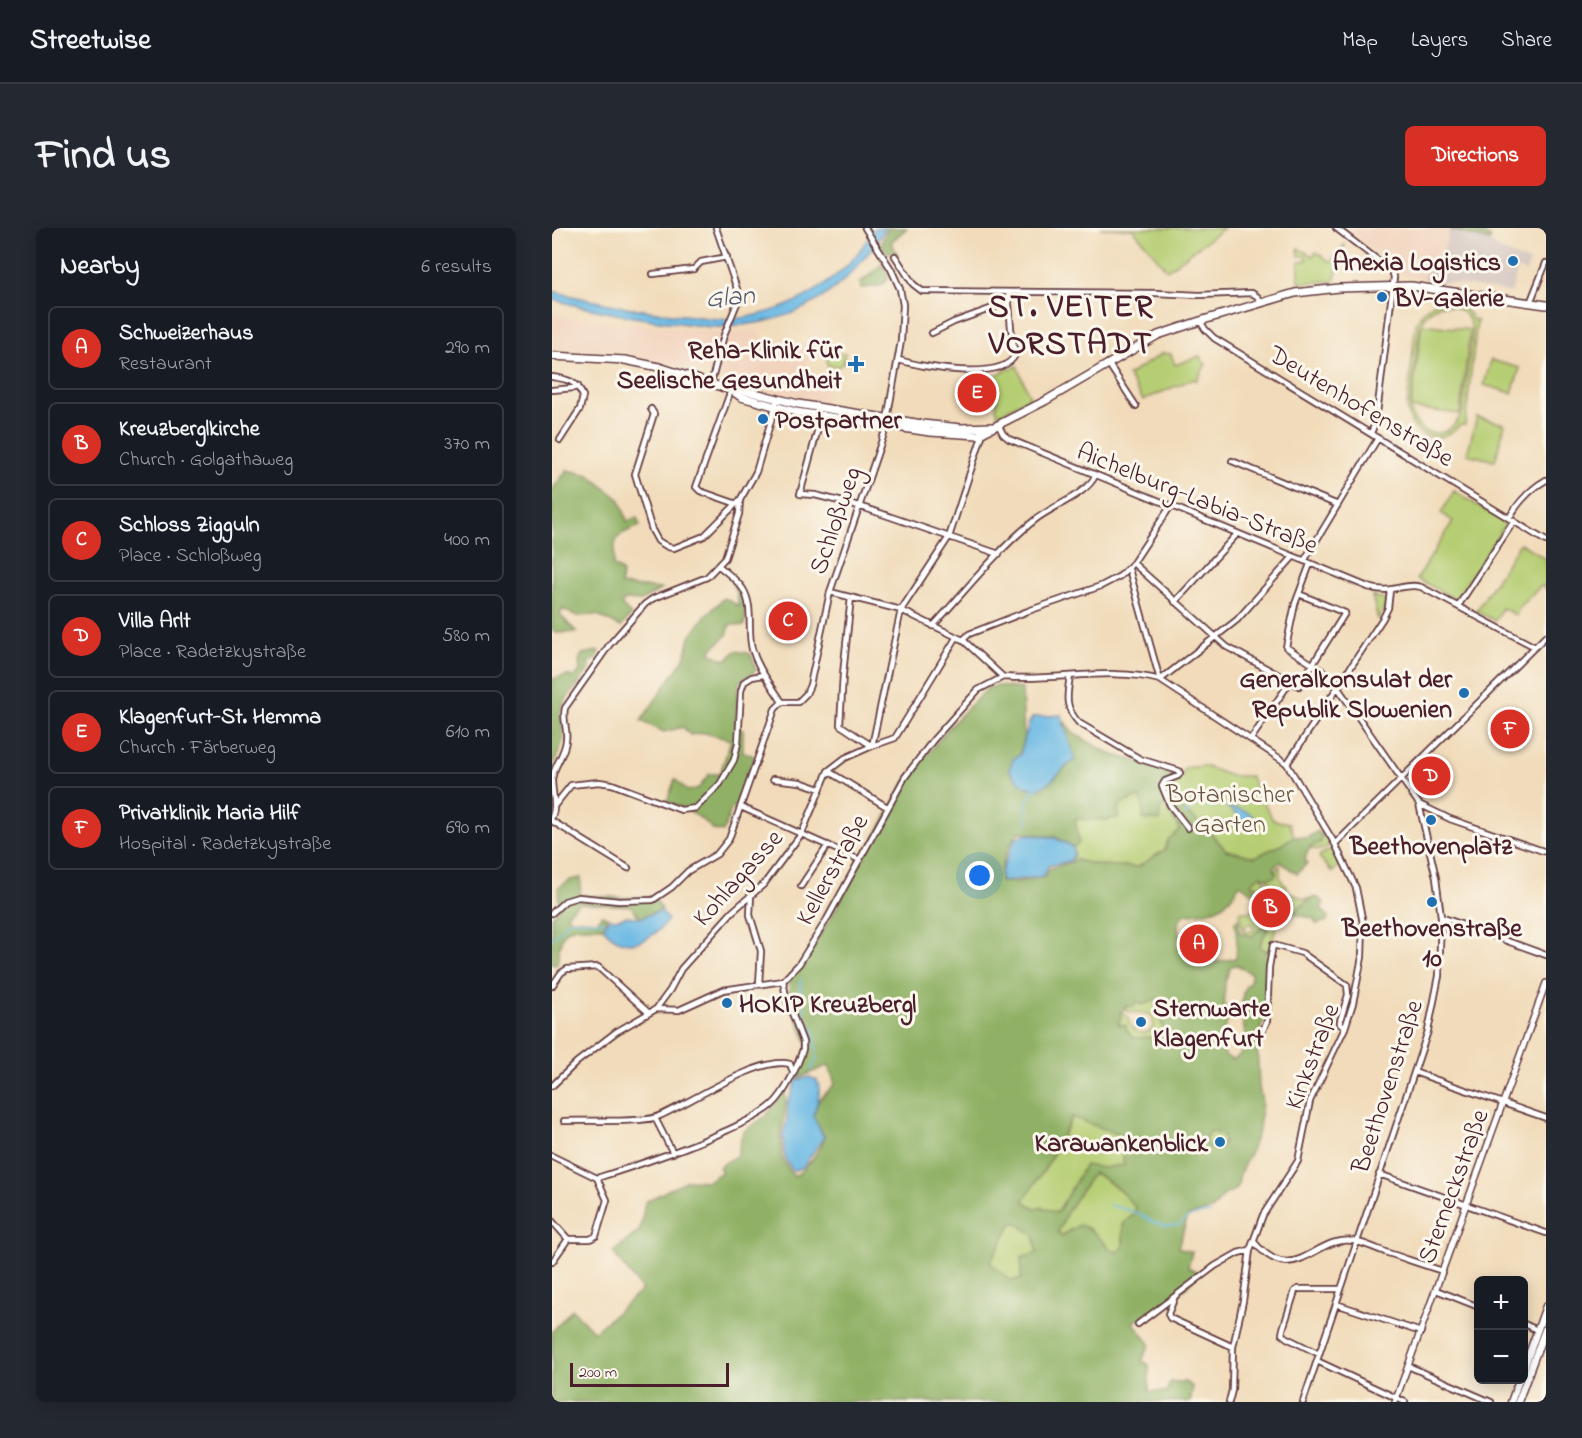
<!DOCTYPE html>
<html lang="en">
<head>
<meta charset="utf-8">
<style>
  :root { --surface:#171b24; --page:#242831; --text:#f1f3f6; --muted:#9ea1a6; --line:#363941; --accent:#d93025 }
  body { margin:0; font-family:"Indie Flower",sans-serif; background:var(--page); color:var(--text) }
  .controls { position:absolute; right:18px; bottom:18px; display:grid; overflow:hidden; border-radius:9px; box-shadow:0 3px 15px #0003 }
  .controls button { width:54px; height:54px; display:grid; place-items:center; padding:0; border:0; border-bottom:2px solid var(--line); background:var(--surface); color:var(--text); font:30px sans-serif }
  .scale { position:absolute; left:18px; bottom:15px; width:159px; box-sizing:border-box; padding-left:6px; border:3px solid #4a1f2b; border-top:0; font-size:16px; line-height:21px; white-space:nowrap; color:#4a1f2b; -webkit-text-stroke:4px #fbf7ec; paint-order:stroke }
  .you { position:absolute; left:428px; top:648px; width:21px; height:21px; margin:-15px; border:4px solid #fff; border-radius:50%; background:#1a73e8; box-shadow:0 0 0 9px #1a73e833 }
  .badge { display:grid; place-items:center; width:39px; height:39px; border-radius:50%; background:var(--accent); color:#fff; font-size:20px; font-weight:700 }
  .pin { position:absolute; translate:-50% -50%; border:3px solid #fff; box-shadow:0 2px 6px #0006 }
  .list { margin:0; padding:0; list-style:none }
  h2 { display:flex; justify-content:space-between; align-items:center; height:78px; margin:0; padding:0 24px; font-size:26px }
  h2 small { font-size:20px; font-weight:400; color:var(--muted) }
  .list li { display:grid; grid-template-columns:39px 1fr auto; gap:18px; align-items:center; box-sizing:border-box; height:84px; margin:0 12px 12px; padding:0 12px; border:2px solid var(--line); border-radius:9px }
  .list b { display:block; font-size:22px; white-space:nowrap }
  .list p { margin:0; font-size:20px; white-space:nowrap; color:var(--muted) }
  .list em { font-size:20px; font-style:normal; color:var(--muted) }
  .map { position:relative; flex:none; width:994px; height:1174px; overflow:hidden; border-radius:9px }
  header { display:flex; align-items:center; gap:36px; box-sizing:border-box; height:84px; padding:0 30px; background:var(--surface); border-bottom:2px solid var(--line) }
  header strong { font-size:28px }
  nav { display:flex; gap:33px; margin-inline-start:auto; font-size:21px }
  .intro { display:flex; align-items:center; justify-content:space-between; box-sizing:border-box; height:144px; padding:0 36px }
  h1 { margin:0; font-size:42px }
  .button { padding:15px 27px; border-radius:9px; background:var(--accent); color:#fff; font-size:21px; font-weight:700 }
  main { display:flex; gap:36px; padding:0 36px }
  aside { flex:1; background:var(--surface); border-radius:9px; box-shadow:0 3px 15px #0003 }
  .map>svg:first-child { display:block }
  .built { fill:#f2d4be }
  .industrial { fill:#cfc0ba }
  .green { fill:#b6ce73; stroke:#80764f; stroke-width:1.5; fill-rule:evenodd }
  .forest { fill:#90b165; stroke:#6d6848; stroke-width:1.5; fill-rule:evenodd }
  .water { fill:#6ab9e4; stroke:#5a6c88; stroke-width:1.5 }
  .lines { fill:none; stroke-linecap:round; stroke-linejoin:round }
  .stream { stroke:#6ab9e4; stroke-width:1.5 }
  .minor-casing { stroke:#633b40; stroke-width:8 }
  .tertiary-casing { stroke:#633b40; stroke-width:8 }
  .secondary-casing { stroke:#633b40; stroke-width:9 }
  .primary-casing { stroke:#633b40; stroke-width:10 }
  .minor { stroke:#fff; stroke-width:4.5 }
  .tertiary { stroke:#fff; stroke-width:5 }
  .secondary { stroke:#fff; stroke-width:6 }
  .primary { stroke:#fff; stroke-width:7 }
  .poi-dot { fill:#1f6fb2; stroke:#fbf7ec; stroke-width:2 }
  .labels { text-anchor:middle; stroke-width:6; stroke-linejoin:round; paint-order:stroke }
  .poi-label { font-size:26px; font-weight:bold; fill:#4a1f2b; stroke:#fbf7ec; text-anchor:end }
  .street-label { font-size:26px; fill:#4a1f2b; stroke:#fbf7ec }
  .park-label { font-size:26px; fill:#6a5441; stroke:#fbf7ec }
  .water-label { font-size:27px; font-style:italic; fill:#55556c; stroke:#fbf7ec }
  .district-label { font-size:32px; font-weight:bold; letter-spacing:1.5px; fill:#4a1f2b; stroke:#fbf7ec }
</style>
</head>
<body>
<header>
<strong>Streetwise</strong>
<nav><a>Map</a><a>Layers</a><a>Share</a></nav>
</header>
<div class="intro"><h1>Find us</h1><a class="button">Directions</a></div>
<main>
<aside>
<h2>Nearby<small>6 results</small></h2>
<ul class="list">
<li><span class="badge">A</span><div><b>Schweizerhaus</b><p>Restaurant</p></div><em>290 m</em></li>
<li><span class="badge">B</span><div><b>Kreuzberglkirche</b><p>Church · Golgathaweg</p></div><em>370 m</em></li>
<li><span class="badge">C</span><div><b>Schloss Zigguln</b><p>Place · Schloßweg</p></div><em>400 m</em></li>
<li><span class="badge">D</span><div><b>Villa Arlt</b><p>Place · Radetzkystraße</p></div><em>580 m</em></li>
<li><span class="badge">E</span><div><b>Klagenfurt-St. Hemma</b><p>Church · Färberweg</p></div><em>610 m</em></li>
<li><span class="badge">F</span><div><b>Privatklinik Maria Hilf</b><p>Hospital · Radetzkystraße</p></div><em>690 m</em></li>
</ul>
</aside>
<div class="map">
<svg width="994" height="1174" viewBox="0 0 994 1174">
  <rect width="100%" height="100%" fill="#fbf7ec"/>
  <filter id="ink" filterUnits="userSpaceOnUse"><feTurbulence type="fractalNoise" baseFrequency=".0167" numOctaves="2"/><feDisplacementMap in="SourceGraphic" scale="12" xChannelSelector="R" yChannelSelector="G"/><feConvolveMatrix kernelMatrix="1 2 1 2 8 2 1 2 1" color-interpolation-filters="sRGB"/></filter>
  <filter id="wash" filterUnits="userSpaceOnUse"><feTurbulence type="fractalNoise" baseFrequency=".008" numOctaves="4" result="noise"/><feDisplacementMap in="SourceGraphic" scale="24" xChannelSelector="R" yChannelSelector="G"/><feGaussianBlur stdDeviation="1.35" result="paint"/><feColorMatrix in="noise" values="0 0 0 0 0 0 0 0 0 0 0 0 0 0 0 0 0 1.4 0 .05"/><feComposite in="paint" operator="in"/></filter>
  <g filter="url(#wash)">
    <rect width="100%" height="100%" fill="#f1dbba"/>
    <path class="built" d="M792 0H898L891 25 870 51 853 48Z
      M0 84 17 90 171 105 206 102 209 114 223 118 258 116V133L244 147 278 150 273 177 236 169 155 145 68 124 0 122Z"/>
    <path class="industrial" d="M898 1 937 13 948 22 978 34 974 44 966 41 959 64 870 51 891 25Z"/>
    <path class="green" d="M548 0H672L615 42 581 1Z
      M793 16 782 53 747 55V34L755 32 753 28H747L746 20 761 28 764 24 779 34Z
      M886 73C903 73 913 77 921 92H925L913 197H908C885 221 855 207 855 175L864 96C869 84 875 79 886 73ZM888 77C906 77 918 86 920 104L910 184C898 215 861 211 858 177L868 97C872 87 878 82 888 77Z
      M870 96 918 102 908 186 859 180Z
      M293 125 291 136 285 139 275 137 274 127Z
      M611 125 619 126 623 137 648 128 650 133 654 136 644 153 641 151 591 172 576 147Z
      M939 132 968 140 960 165 932 157Z
      M465 138 478 169 446 187 444 180 446 165 443 147Z
      M925 189 953 196 943 233 915 226Z
      M902 263 949 292 953 297 904 371 865 351 901 293 889 285Z
      M968 315 994 331V361L990 357 969 377 964 387 950 380 943 393 924 383Z
      M820 368 834 372C835 380 828 385 826 392Z
      M652 538 679 548H698L721 592 737 595 742 608 729 617 703 629 674 622 658 604 625 577 617 561 631 548 632 540Z
      M587 568 591 576 608 580 613 578 629 602 616 612 613 622 586 639 546 637 524 632 518 633 522 626 521 619 527 615 523 591 554 592 567 589 566 580 571 575Z
      M770 605 777 615 776 619 767 622 757 620Z
      M778 622H782L790 636 780 644 767 629 769 626Z
      M728 638V650L736 662 729 669 722 662 716 651 724 646 723 642Z
      M709 647 720 662 719 664 699 655Z
      M738 664 751 671H758C754 677 747 678 742 684L744 686 731 692 733 681 730 672Z
      M717 666 725 672 724 674 720 671 709 681 713 688 717 690 729 680 726 676 727 675 730 679 717 724 708 720V714L700 708 693 706 696 703H701L702 700 699 696H695L692 704 688 685 689 683 696 684 702 682 704 669Z
      M606 771H609L612 777V782L607 784 611 801 603 809 581 810 566 794 568 791 569 784 576 789C578 801 586 809 598 803L602 796 599 788C589 781 583 788 571 781L585 773 590 777Z
      M521 888 568 907 569 909 572 938 551 940 533 938 505 986 490 979 485 981 470 973 494 939Z
      M658 902 670 907 672 913 668 921 654 917V909Z
      M542 945C560 954 571 965 584 980L582 986C570 995 570 1006 571 1020L565 1024 559 1022 550 1013 519 1001 510 1008 506 1004 516 982 539 948Z
      M460 995H465L482 1006 485 1025 469 1051 458 1052 438 1035Z"/>
    <path class="forest" d="M336 0H355L339 14 346 27 333 23 329 15Z
      M921 0 939 10 937 13 898 1Z
      M330 36 337 47C333 61 322 58 309 60L308 55Z
      M15 242 37 247 68 272 75 293 85 290 88 298C60 308 64 309 61 338L70 343 69 357 110 361 89 373 73 372 69 376 79 387 69 399 45 387 25 388 11 381 8 387 25 404 3 405 0 402V262Z
      M178 351C194 368 196 374 192 398L178 396 175 407 159 422V426L174 432 184 423 199 426 204 442 187 455 183 498 191 502V524L202 528 186 576 179 581 171 604 161 602C148 587 134 581 115 573L123 551 135 563 147 560 157 546H168L179 512 153 505 138 507 131 499 112 504 89 493 133 429 138 409 151 391 172 370 187 378 185 366Z
      M47 423 45 431 36 434 38 440 13 473 8 485 12 510 0 541V451L16 447 21 450 28 443 27 433 30 426Z
      M447 458 470 461 472 511 468 527 481 559C500 560 508 541 522 532 519 518 514 507 512 493L521 505 558 526 627 545 624 554 617 561 625 577 658 604 674 622 703 629 729 617 742 608 755 610 766 603 769 607V614L758 619 753 630 755 635 745 646 728 634 722 639 724 646 722 649H718L716 651 709 647 699 655 700 658 706 661 702 666 688 656C672 685 661 683 631 687L626 696 627 706 637 712 634 723C655 737 660 736 684 730L685 713 683 693 687 690 688 705 700 708 711 698 716 701 709 714 708 719 717 724 713 789 705 811 707 859 710 874 707 901 698 925 688 945 685 961 672 967 661 981 636 988 626 1020 640 1024 636 1039 646 1044C635 1063 601 1085 581 1094L598 1116 590 1133 597 1137V1163L614 1164 618 1154H633L641 1159 638 1174H0V1104L20 1081 42 1104 90 1062 61 1024 88 1002 93 974 135 952 156 953 170 944 167 939 185 927 191 904 214 888 233 862 234 876 229 908 230 931 242 949C257 938 265 926 273 909L261 888 267 872 283 856 277 837 246 850 255 816 238 771 237 754 279 690 354 552 401 495 437 459ZM587 569 591 576V591L608 593V580L613 578 628 601 616 612 613 622 586 639 546 637 524 632 497 641 493 649 464 654H448C448 638 456 616 467 604L503 609 521 619 527 615 523 591 554 592 567 589 566 580 571 575ZM685 737 699 745C699 758 695 754 692 762 687 776 693 806 695 821L681 832 673 828 669 809 676 792 672 776 673 754 679 738ZM606 771H609L612 777V782L607 784 611 801 603 809 581 810 574 801V797H567L566 794 569 791 568 785 574 778H583L585 773 590 777ZM520 889 568 907 572 937 551 940 533 937 505 985 490 979 484 981 471 973 494 939ZM658 903 670 907 672 913 668 921 654 917V909ZM542 945C560 954 571 965 584 980L582 986 571 996V1019L566 1024C548 1019 548 1002 527 997L510 1008 506 1004 516 982 539 948ZM460 995H465L482 1007 485 1025 469 1030V1051L458 1052 438 1035Z
      M29 650 28 667 73 670 101 669 110 681 88 690 79 678 27 675 15 686 17 691 46 693 49 687 55 689 51 699C11 698 10 697 5 737L0 735V689L7 680 6 660 18 652Z
      M764 669 772 674 769 681 776 688 775 693 764 696 761 690 748 688 742 684 758 671Z"/>
    <path class="water" d="M323 0H334C298 56 257 91 189 97 180 98 171 99 162 99 147 98 131 95 116 94 77 89 38 82 0 71V63C47 75 92 84 140 88 154 90 168 92 181 91 221 87 260 70 289 43 303 31 313 15 323 0Z
      M509 487 523 532C499 547 487 582 457 542L461 531 468 527 477 495 481 489Z
      M674 578C686 582 701 581 704 596L701 598 686 592 685 587Z
      M474 606 503 610 521 619 522 626 518 633 496 638 492 648 449 654V644L463 611Z
      M109 683 116 692C98 714 74 726 52 701L57 690 64 691 76 688 88 690Z
      M257 849 265 852C270 865 265 875 261 888L272 909 251 939 241 943 233 931 231 908 235 891 236 874 245 852Z"/>
    <g class="lines">
      <path class="stream" d="M633 586 636 585 638 579 649 577 660 579 668 575 674 578
        M474 598C478 586 472 582 475 573 477 567 481 564 484 560
        M0 711 17 692 50 693 54 696
        M249 751 248 774 253 780C251 789 255 795 262 802L265 831 259 842
        M557 977 586 985 600 994
        M601 994 614 998 628 997C635 987 647 986 659 985"/>
    </g>
  </g>
  <g filter="url(#ink)">
    <g class="lines">
      <g class="minor-casing">
        <path id="minor" d="M784 0 840 43 842 49 824 193 819 205
          M343 28 361 56 370 63 603 65 647 67 700 65 706 69 709 75
          M101 46 142 41 149 34 175 29
          M978 75 994 35
          M648 93 653 101 662 110 994 313
          M380 105 402 94 457 74
          M347 132C369 139 451 154 463 127L459 100 456 64
          M556 135 584 178
          M0 149C16 151 24 153 31 168L28 181 8 212
          M159 155 172 107 186 73 185 61 164 0
          M0 162 22 160 26 158
          M179 162 144 259 148 263 185 276
          M99 181 102 186 83 246 100 302 106 313 116 319 122 320 152 308 188 272
          M270 186 248 266 263 267 307 278 447 326
          M447 198 451 206 457 211 816 359C839 367 852 354 869 359L983 419
          M680 233 786 277
          M957 290C966 275 978 261 994 252
          M752 333 826 210
          M581 335 675 419 747 458 793 385 747 366
          M758 336 743 376 734 419 789 455
          M167 338C175 345 185 352 191 361 202 379 195 401 200 421 206 441 219 456 230 474H246L254 466 258 457 278 364 333 203 349 113 351 77 348 61 339 41 313 0
          M577 341 608 452
          M278 364 349 382 411 412 451 449C501 454 560 438 608 452L730 532 735 536 783 616 804 660 811 695 810 729 801 775 793 800 758 873 746 933 711 987 698 1022 691 1073 681 1119 680 1162 677 1174
          M299 369 291 446 288 497 320 518 343 510 404 410
          M623 374 685 306
          M906 378 962 293
          M381 398C414 362 446 321 484 291 501 278 535 266 543 248
          M411 412 417 406 476 383 549 358 568 348 581 335 618 279
          M518 448C515 468 512 479 527 495L588 531 627 543 628 545 626 548 613 553 610 558 618 577 636 600
          M608 452 685 392 741 329
          M699 511 738 454
          M735 536 831 390 836 380 838 362
          M276 543 335 579
          M221 551 248 554 268 561
          M867 576 898 591 994 624
          M3 577 19 557 47 554 60 556 129 582 144 580 168 556 182 532 186 515 189 463 192 454 200 449 211 447
          M189 579 308 632
          M0 589C5 577 0 565 0 552 1 538 13 527 14 512 16 501 10 491 13 480L58 416 93 376 100 371 155 349 173 330 187 286 188 272 204 244 225 172
          M0 593 76 640
          M783 616 994 408
          M249 658 276 617
          M199 668 198 687 209 723 207 756
          M0 685 13 673 26 669 67 673 101 672 120 659 136 643 165 626 177 611 223 481 230 474
          M889 689 994 727
          M231 753 247 736 275 691 353 549 382 511 426 462 451 449
          M0 758 9 745 15 741 46 739 97 785
          M104 781 118 762 129 741 180 684 212 656 250 605 276 543 293 530 320 518 349 382 397 309 431 205
          M708 809 715 793 717 739 721 717 750 725 795 757 796 767 788 793V796L793 800
          M862 844 994 890
          M0 858 25 834 64 804 104 781 127 782 171 762 231 753
          M103 890 121 925
          M12 893C33 892 89 895 105 889 135 877 208 827 238 836L241 844
          M0 928 45 950C90 936 133 921 176 902 190 895 208 888 220 877 233 866 246 837 251 821V814L234 769 231 753
          M827 946 994 1005
          M0 993 16 1011
          M701 1013C743 1063 762 1006 802 1013 812 1015 823 1020 833 1024 852 1030 871 1037 891 1043
          M0 1034 16 1011H38L44 1008 55 972 45 950
          M884 1062 927 1079
          M622 1071 616 1086 618 1090 681 1119
          M784 1076 869 1104
          M586 1096 663 1038 686 1025 698 1022
          M972 1096 985 1102
          M767 1126 735 1110 730 1106 731 1101 743 1063 746 1061H788
          M765 1133 853 1174
          M856 1138 939 1174
          M751 1174 876 803 887 748 889 689 884 650 867 576 786 460"/>
      </g>
      <g class="tertiary-casing">
        <path id="tertiary" d="M843 1174 994 755"/>
      </g>
      <g class="secondary-casing">
        <path id="secondary" d="M972 1140 994 1078
          M959 1174 967 1152
          M966 1174 994 1099"/>
      </g>
      <g class="primary-casing">
        <path id="primary" d="M0 128 73 132 107 139 179 162H191L246 176 370 196 409 200 439 199
          M179 162 189 169 244 184 378 204 426 207 493 173 606 107 648 93 743 65 787 60 859 58 994 77"/>
      </g>
      <use href="#minor" class="minor"/>
      <use href="#tertiary" class="tertiary"/>
      <use href="#secondary" class="secondary"/>
      <use href="#primary" class="primary"/>
    </g>
  </g>
  <g class="poi-dot">
    <circle cx="961" cy="33" r="6"/>
    <circle cx="830" cy="69" r="6"/>
    <path d="M301 127h6v6h6v6h-6v6h-6v-6h-6v-6h6z"/>
    <circle cx="211" cy="191" r="6"/>
    <circle cx="912" cy="465" r="6"/>
    <circle cx="879" cy="592" r="6"/>
    <circle cx="880" cy="674" r="6"/>
    <circle cx="175" cy="775" r="6"/>
    <circle cx="589" cy="794" r="6"/>
    <circle cx="668" cy="914" r="6"/>
  </g>
  <g class="labels">
    <g class="poi-label">
      <text x="949" y="42">Anexia Logistics</text>
      <text x="842" y="78" text-anchor="start">BV-Galerie</text>
      <text x="290" y="130">Reha-Klinik für<tspan x="290" dy="30">Seelische Gesundheit</tspan></text>
      <text x="223" y="200" text-anchor="start">Postpartner</text>
      <text x="900" y="459">Generalkonsulat der<tspan x="900" dy="30">Republik Slowenien</tspan></text>
      <text x="879" y="626" text-anchor="middle">Beethovenplatz</text>
      <text x="880" y="708" text-anchor="middle">Beethovenstraße<tspan x="880" dy="30">10</tspan></text>
      <text x="187" y="784" text-anchor="start">HOKIP Kreuzbergl</text>
      <text x="601" y="788" text-anchor="start">Sternwarte<tspan x="601" dy="30">Klagenfurt</tspan></text>
      <text x="656" y="923">Karawankenblick</text>
    </g>
    <g class="street-label">
      <text transform="translate(810 177) rotate(31)" y="9">Deutenhofenstraße</text>
      <text transform="translate(646 269) rotate(22)" y="9">Aichelburg-Labia-Straße</text>
      <text transform="translate(282 292) rotate(-71)" y="9">Schloßweg</text>
      <text transform="translate(279 641) rotate(-61)" y="9">Kellerstraße</text>
      <text transform="translate(185 649) rotate(-48)" y="9">Kohlagasse</text>
      <text transform="translate(759 828) rotate(-69)" y="9">Kinkstraße</text>
      <text transform="translate(834 858) rotate(-72)" y="9">Beethovenstraße</text>
      <text transform="translate(900 958) rotate(-70)" y="9">Sterneckstraße</text>
    </g>
    <g class="park-label">
      <text x="678" y="574">Botanischer<tspan x="678" dy="30">Garten</tspan></text>
    </g>
    <g class="water-label">
      <text transform="translate(178 68) rotate(-5)" y="9">Glan</text>
    </g>
    <g class="district-label">
      <text x="519" y="88">ST. VEITER<tspan x="519" dy="37">VORSTADT</tspan></text>
    </g>
  </g>
</svg>
<div class="controls">
<button>+</button>
<button>−</button>
</div>
<div class="scale">200 m</div>
<div class="you"></div>
<div class="pin badge" style="left:647px;top:716px">A</div>
<div class="pin badge" style="left:719px;top:680px">B</div>
<div class="pin badge" style="left:236px;top:393px">C</div>
<div class="pin badge" style="left:879px;top:548px">D</div>
<div class="pin badge" style="left:425px;top:165px">E</div>
<div class="pin badge" style="left:958px;top:501px">F</div>
</div>
</main>
</body>
</html>
